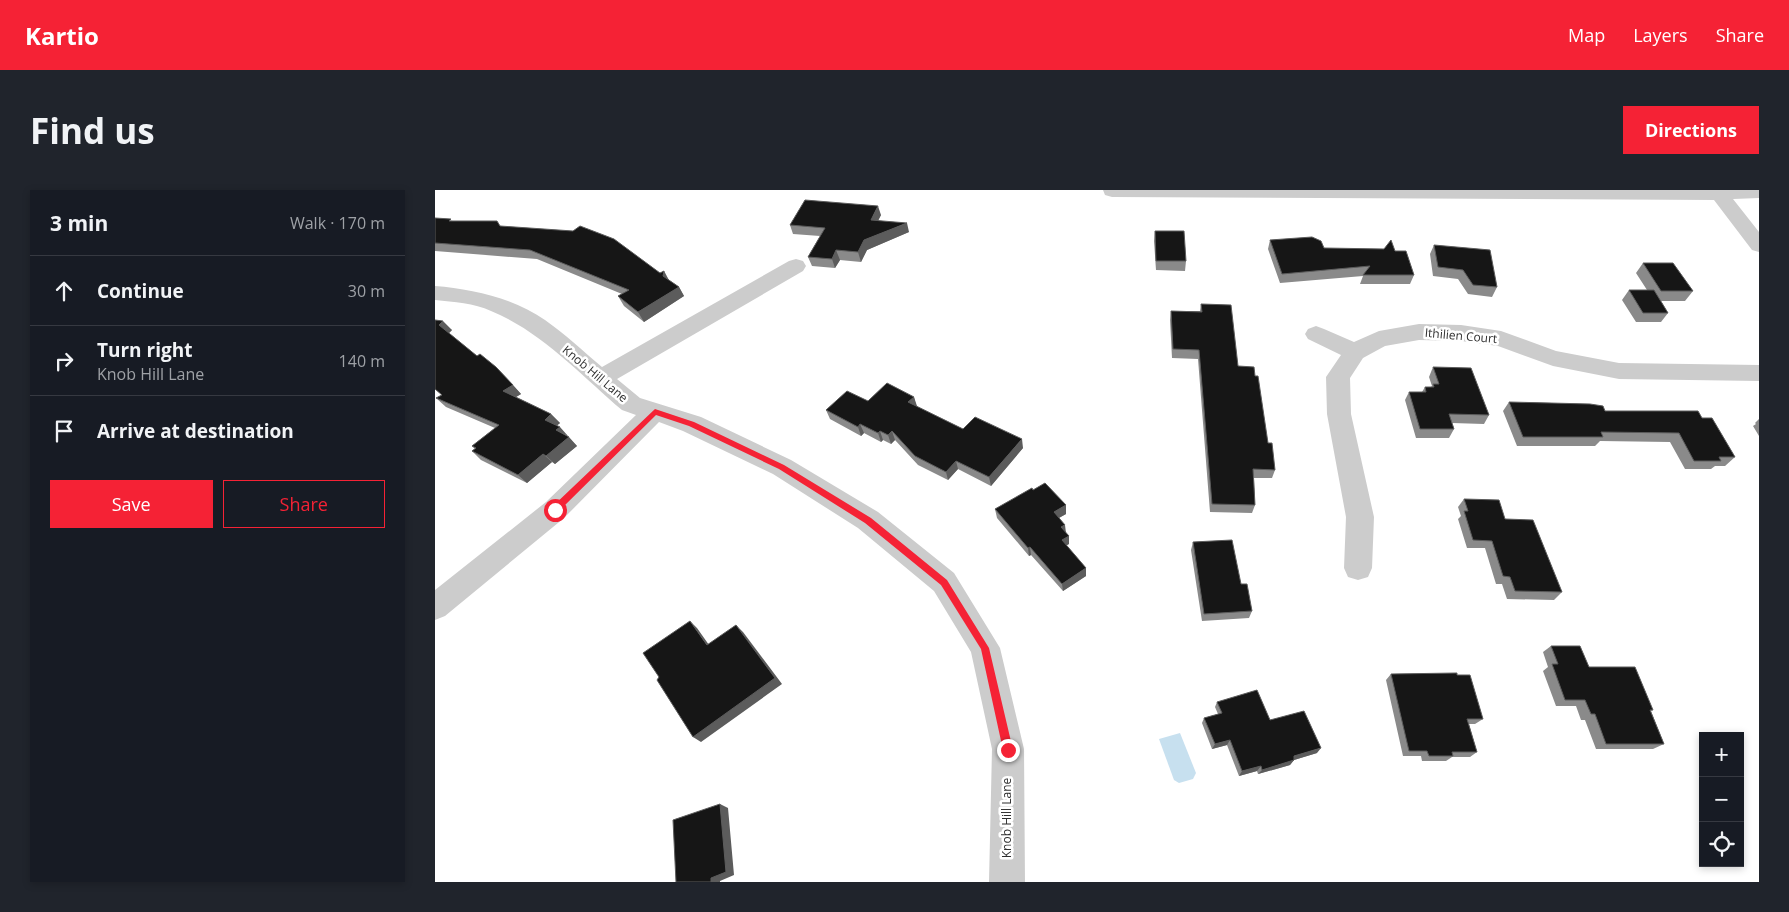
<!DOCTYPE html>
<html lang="en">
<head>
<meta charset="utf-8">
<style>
  :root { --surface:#171b24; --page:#20242c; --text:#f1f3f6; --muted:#9ea1a6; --line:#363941; --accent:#f52235 }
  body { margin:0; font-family:"Open Sans",sans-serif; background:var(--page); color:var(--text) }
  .controls { position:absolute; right:15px; bottom:15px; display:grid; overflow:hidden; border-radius:0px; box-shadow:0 2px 8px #0003 }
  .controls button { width:45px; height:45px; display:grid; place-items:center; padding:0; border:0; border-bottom:1px solid var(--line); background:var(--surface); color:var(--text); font:25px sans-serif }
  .stop { position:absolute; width:15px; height:15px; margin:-11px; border:4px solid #f52235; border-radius:50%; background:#fff }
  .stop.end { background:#f52235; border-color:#fff; box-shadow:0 1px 5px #0008 }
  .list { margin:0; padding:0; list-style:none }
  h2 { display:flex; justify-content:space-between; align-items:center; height:65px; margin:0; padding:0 20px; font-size:21px }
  h2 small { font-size:16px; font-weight:400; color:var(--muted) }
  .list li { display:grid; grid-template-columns:32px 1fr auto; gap:15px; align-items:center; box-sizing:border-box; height:70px; padding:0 20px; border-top:1px solid var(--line) }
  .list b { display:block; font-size:19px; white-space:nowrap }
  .list p { margin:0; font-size:16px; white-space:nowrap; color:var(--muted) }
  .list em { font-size:16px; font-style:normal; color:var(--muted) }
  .actions { display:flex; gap:10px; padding:15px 20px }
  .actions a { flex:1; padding:11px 0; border:1px solid var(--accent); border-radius:0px; text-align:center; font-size:18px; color:var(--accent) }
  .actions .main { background:var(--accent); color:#fff }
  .icon { flex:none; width:28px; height:28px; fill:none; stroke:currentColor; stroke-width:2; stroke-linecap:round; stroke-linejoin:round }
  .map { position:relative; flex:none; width:1324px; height:692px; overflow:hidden; border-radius:0px }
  header { display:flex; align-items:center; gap:30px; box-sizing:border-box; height:70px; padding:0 25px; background:var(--accent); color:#fff }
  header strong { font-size:24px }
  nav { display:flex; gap:28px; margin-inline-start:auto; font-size:18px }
  .intro { display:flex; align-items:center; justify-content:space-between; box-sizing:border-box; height:120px; padding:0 30px }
  h1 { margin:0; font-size:35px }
  .button { padding:12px 22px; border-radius:0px; background:var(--accent); color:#fff; font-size:18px; font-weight:700 }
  main { display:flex; gap:30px; padding:0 30px }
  aside { flex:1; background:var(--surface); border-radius:0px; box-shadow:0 2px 8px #0003 }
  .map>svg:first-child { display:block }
  .water { fill:#c7e0ef }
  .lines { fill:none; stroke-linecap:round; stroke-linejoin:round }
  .minor { fill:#ccc; fill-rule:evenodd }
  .wall { fill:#8a8a8a }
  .shaded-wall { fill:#5c5c5c }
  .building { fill:#161616; stroke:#5c5c5c }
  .route { fill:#f52235 }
  .labels { text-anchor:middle; stroke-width:5; stroke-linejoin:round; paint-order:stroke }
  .street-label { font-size:12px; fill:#2f2f2f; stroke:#fff }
</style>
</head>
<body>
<header>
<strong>Kartio</strong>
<nav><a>Map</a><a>Layers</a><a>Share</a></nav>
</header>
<div class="intro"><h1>Find us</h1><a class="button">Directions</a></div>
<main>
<aside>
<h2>3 min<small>Walk · 170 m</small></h2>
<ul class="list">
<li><svg class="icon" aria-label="ahead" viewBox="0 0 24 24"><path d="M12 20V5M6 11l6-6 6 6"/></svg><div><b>Continue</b></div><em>30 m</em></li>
<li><svg class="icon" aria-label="right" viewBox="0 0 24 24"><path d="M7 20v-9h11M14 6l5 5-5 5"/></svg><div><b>Turn right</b><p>Knob Hill Lane</p></div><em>140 m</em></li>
<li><svg class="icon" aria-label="arrive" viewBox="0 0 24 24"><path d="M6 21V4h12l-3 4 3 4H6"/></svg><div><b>Arrive at destination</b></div></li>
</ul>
<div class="actions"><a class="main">Save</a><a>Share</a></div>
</aside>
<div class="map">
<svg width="1324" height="692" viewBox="0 0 1324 692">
  <rect width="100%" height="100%" fill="#fff"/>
  <path class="water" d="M745 543 761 583 758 589 744 593 739 590 724 549Z"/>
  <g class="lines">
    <path class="minor" d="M668 0H1324V8L1298 9 1324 42V62L1317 60 1279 10 677 7 670 5Z
      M361 69 368 71 371 76 368 81 182 189 205 208 266 227 356 270 443 322 519 383 565 458 589 559 590 692H554L557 559 536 462 499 401 423 338 338 284 248 241 224 232 129 328 10 426 0 430V400L111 312 201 225 187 220C147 186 106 141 56 121 39 113 19 112 0 110V96C37 99 79 108 110 130 130 144 148 161 167 177L354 71Z
      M984 134 1026 135 1066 141 1121 161 1184 173 1324 175V191L1184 189 1118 176 1063 156 1026 151 984 150 950 156 928 168 915 188 916 224 939 327 937 378 933 387 923 390 913 387 909 378 911 327 892 224 891 187 906 165 873 149 870 144 873 139 881 136 889 139 919 152 944 141Z"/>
  </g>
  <path class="wall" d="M446 25 443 31 474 42 432 60 426 72 405 70 400 78 377 76 373 67 385 46 358 44 355 35Z
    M0 28 18 31 66 36 225 83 229 81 234 90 244 97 249 106 209 132 189 116 183 106 187 104 102 69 0 61Z
    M720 41 751 71 750 81 721 80 719 51Z
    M835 50 889 58 960 61 979 85 975 94H925L928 86 845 93 833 59Z
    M999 55 1062 97 1057 107 1033 104 1023 89 998 86 995 64Z
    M1208 73 1258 101 1250 111H1226L1233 123 1226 132H1201L1187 110 1194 100H1212L1201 83Z
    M766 114 803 176 820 186 833 253 840 280 837 288H819L820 315 817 323 775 322 763 169 737 168 735 130 736 121H765Z
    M0 130 17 140 14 143 42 166 61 177 86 204 81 207 116 224 125 233 121 236 142 256 120 274 117 272 92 293 46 270 37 261 40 259 37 256 60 238 11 217 1 208 6 205Z
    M998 177 1054 225 1049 234 1017 233 1019 239 1014 248H981L970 210 974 202H987L990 197H996L997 196 994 187Z
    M479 207 481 216 528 239 588 258 556 296 523 279 513 290 483 275 460 250 456 254 448 250 446 252 429 243 426 246 395 229 391 220 433 211Z
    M1074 212 1170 221 1267 228 1300 267 1290 276H1280L1276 279H1250L1235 252 1165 251 1160 256H1082L1068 221Z
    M1324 229V246L1318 236 1321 234 1320 233Z
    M598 300 631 315V324L624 328 631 343 634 346V354L631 355 651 378V386L628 401 596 365 594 366 562 328 560 319Z
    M1029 309 1070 329 1127 402 1119 410 1072 409 1067 394H1061L1050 358H1032L1023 329 1026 326 1023 317Z
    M758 352 806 394 817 421 814 428 767 431 756 360Z
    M1116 456 1154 477 1218 520 1216 521 1229 554 1218 559H1161L1150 530H1146L1141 516H1121L1108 481 1113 477 1108 462Z
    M956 484 1022 485 1048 529 1040 534H1034L1042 562 1035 567H1017L1011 571H987L986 566H968L951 490Z
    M782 512 835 530 882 563 859 570 855 575 823 584 822 581 804 586 792 555 777 559 767 533 769 528 783 524 780 517Z"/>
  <path class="shaded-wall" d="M443 16 446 25 438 40 436 30Z
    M472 33 474 42 432 60 426 72 423 62 429 50Z
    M401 60 405 70 400 78 397 69Z
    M229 81 234 91 228 86Z
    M244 97 249 106 209 132 203 122Z
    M8 131 17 140 13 144 4 135Z
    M78 195 86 204 76 210 68 201Z
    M479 207 482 216 476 221 473 212Z
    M116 224 125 233 118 239 110 230Z
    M425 234 429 243 426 246 423 237Z
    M125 237 133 246 121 240Z
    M445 241 448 250 446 252 443 243Z
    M457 241 460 250 456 254 453 245Z
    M134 247 142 256 120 274 111 266Z
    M587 249 588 258 556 296 554 287Z
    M108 264 117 272 92 293 83 285Z
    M521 271 523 279 513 290 511 282Z
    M631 315V324L620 330 619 322Z
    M630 335 631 343 626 337Z
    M634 346V354L627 358V350Z
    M595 357 596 365 594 366 593 358Z
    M651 378V386L628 401 627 394Z
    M255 431 262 438 279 462 272 455Z
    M301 435 308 442 347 494 266 552 258 547Z
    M795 550 792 555 777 559 780 554Z
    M886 558 882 563 859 570 855 575 823 584 827 580 859 566Z
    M826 576 822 581 804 586 807 581Z
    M285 614 293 618 299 685 285 691V692H276V688Z"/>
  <path class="building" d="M370 10 443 16 436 30 472 33 429 50 423 62 401 60 397 69 373 67 390 38 355 35Z
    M0 28 16 29 14 31H62L65 36 138 41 145 36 179 49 225 83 229 81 228 86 244 97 203 122 183 106 194 100 95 60 0 53Z
    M720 41H749L751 71H721Z
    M877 47 886 51 889 58 949 59 956 50 960 61H971L979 85H928L935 76 847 84 835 50Z
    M999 55 1055 60 1062 97 1038 95 1028 80 1003 77Z
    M1208 73H1238L1258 101H1226Z
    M1194 100H1219L1233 123H1208Z
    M766 114 796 115 803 176 819 177 820 186H823L833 253H837L840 280 818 279 820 315 777 314 764 160 738 159 736 121 767 122Z
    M0 130 8 131 4 135 42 166 45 164 61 177 78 195 68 201 116 224 110 230 125 237 121 240 134 247 111 266 108 264 83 285 37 261 41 258 37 256 64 235 1 208 7 205 0 199Z
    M998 177 1036 178 1054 225 1014 224 1019 239H985L974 202H991L990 197H999L998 194H1004Z
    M452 193 479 207 473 212 528 239 540 227 587 249 554 287 521 271 511 282 480 266 457 241 453 245 445 241 443 243 425 234 423 237 391 220 412 201 433 211Z
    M1074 212 1155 214 1168 216 1170 221H1263L1267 228H1277L1300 267H1284L1286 271H1259L1244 243 1166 242 1168 247H1088Z
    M610 293 631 315 619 322 630 335 626 337 634 346 627 350 651 378 627 394 595 357 593 358 560 319 597 298 598 300Z
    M1029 309 1064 310 1070 329 1098 330 1127 402 1080 401 1075 387 1068 386 1057 351 1038 350 1029 321H1033Z
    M797 350 806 394H812L817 421 769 424 758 352Z
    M255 431 272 455 301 435 340 488 258 547 222 490 224 487 208 463Z
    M1116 456H1145L1154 477H1200L1218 520H1215L1229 554H1171L1160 524H1156L1150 510H1130L1117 474H1123Z
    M1022 483V485H1035L1048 529H1032L1042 562H1017L1018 566H994L992 561H974L956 484Z
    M822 500 835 530 869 521 886 558 859 566V570L827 580 826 576 807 581 795 550 780 554 769 528 787 523 782 512Z
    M285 614 291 682 276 688V692H241L238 630Z"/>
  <path class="route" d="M220 219 259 232 349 275 436 328 512 390 554 458 578 560 576 563 573 564 568 560 546 459 506 395 430 333 344 279 254 236 221 225 123 322H117V317Z"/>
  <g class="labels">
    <g class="street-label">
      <text transform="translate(1026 146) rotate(5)" y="4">Ithilien Court</text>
      <text transform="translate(160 184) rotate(40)" y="4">Knob Hill Lane</text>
      <text transform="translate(572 628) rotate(-90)" y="4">Knob Hill Lane</text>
    </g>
  </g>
</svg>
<div class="controls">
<button>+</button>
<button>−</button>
<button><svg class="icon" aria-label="locate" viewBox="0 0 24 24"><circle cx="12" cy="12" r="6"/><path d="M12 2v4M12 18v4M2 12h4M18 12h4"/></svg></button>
</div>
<div class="stop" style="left:120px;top:320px"></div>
<div class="stop end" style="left:573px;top:560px"></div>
</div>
</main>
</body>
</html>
